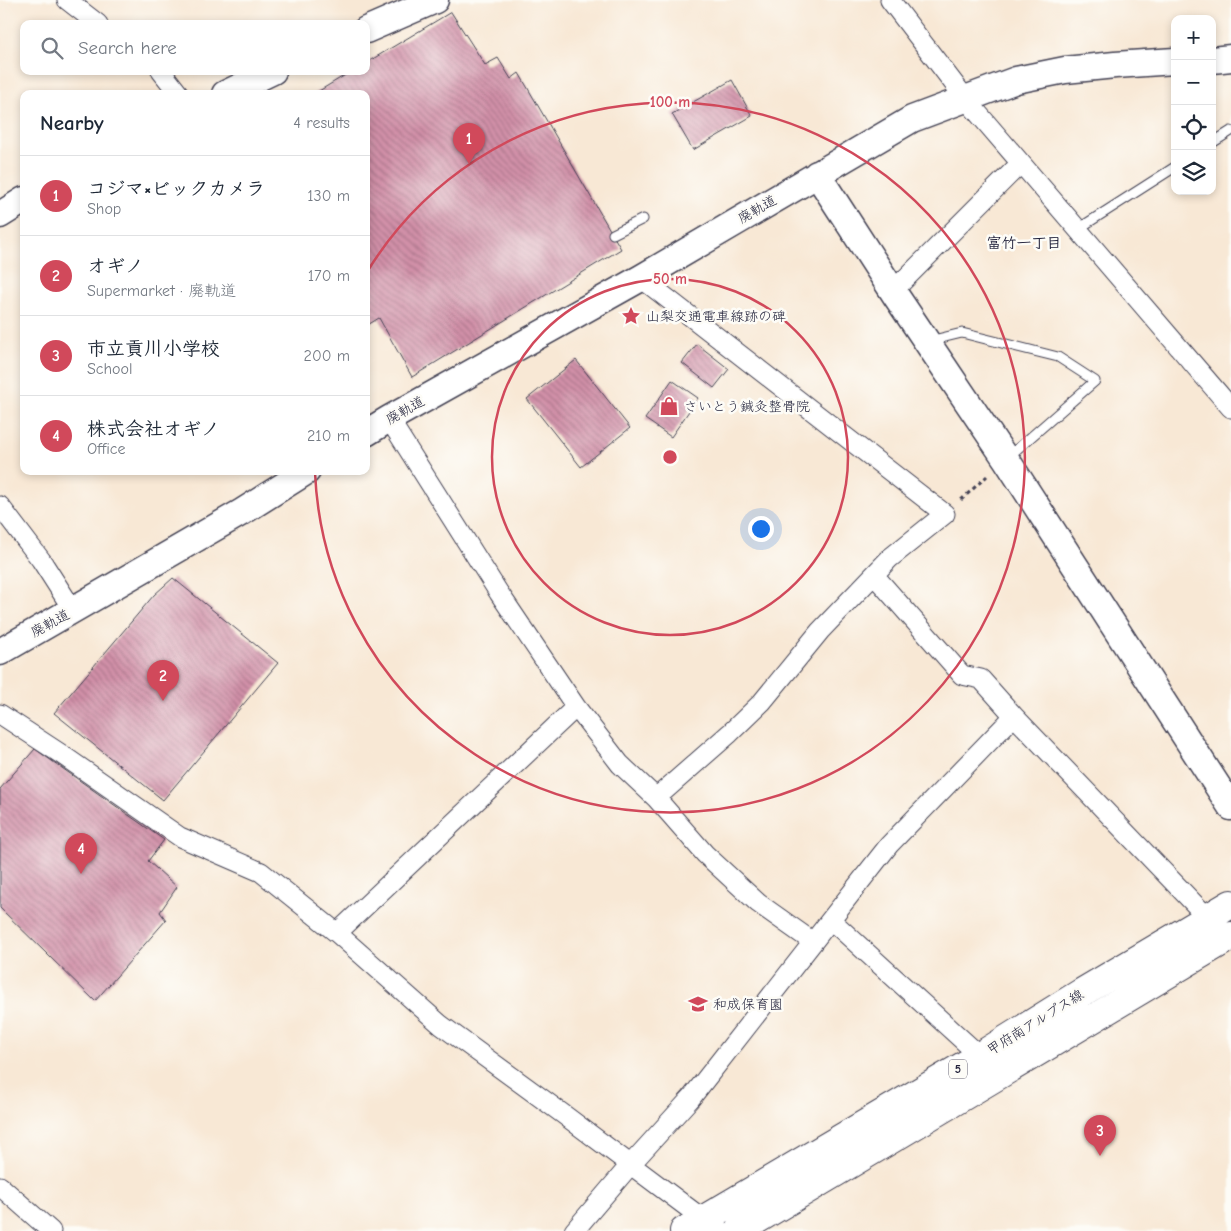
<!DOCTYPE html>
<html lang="en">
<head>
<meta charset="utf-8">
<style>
  :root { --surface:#fff; --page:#f2f2f3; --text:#1f2937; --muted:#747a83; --line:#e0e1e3; --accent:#d1495b }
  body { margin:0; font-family:"Comic Neue","Klee One",sans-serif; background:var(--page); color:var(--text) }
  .controls { position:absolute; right:15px; top:15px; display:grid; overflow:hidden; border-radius:10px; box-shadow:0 2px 8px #0003 }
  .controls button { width:45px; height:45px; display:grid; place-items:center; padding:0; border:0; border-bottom:1px solid var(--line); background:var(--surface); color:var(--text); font:25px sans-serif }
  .you { position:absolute; left:760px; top:528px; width:18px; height:18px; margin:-12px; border:4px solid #fff; border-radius:50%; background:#1a73e8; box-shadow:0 0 0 8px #1a73e833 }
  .badge { display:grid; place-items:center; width:32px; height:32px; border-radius:50%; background:var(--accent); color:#fff; font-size:16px; font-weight:700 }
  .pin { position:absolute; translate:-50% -41px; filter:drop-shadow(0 1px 2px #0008) }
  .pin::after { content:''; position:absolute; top:26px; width:18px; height:15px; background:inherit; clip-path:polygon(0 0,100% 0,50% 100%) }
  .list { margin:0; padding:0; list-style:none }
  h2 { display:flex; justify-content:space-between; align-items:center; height:65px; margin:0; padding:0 20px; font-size:21px }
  h2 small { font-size:16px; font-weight:400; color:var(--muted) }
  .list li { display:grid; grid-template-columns:32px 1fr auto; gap:15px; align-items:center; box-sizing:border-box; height:80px; padding:0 20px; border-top:1px solid var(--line) }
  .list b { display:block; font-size:19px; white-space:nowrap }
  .list p { margin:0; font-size:16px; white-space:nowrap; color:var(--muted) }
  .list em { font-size:16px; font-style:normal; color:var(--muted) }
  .icon { flex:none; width:28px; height:28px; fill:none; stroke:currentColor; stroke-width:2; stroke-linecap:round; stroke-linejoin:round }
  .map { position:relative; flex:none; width:1231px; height:1231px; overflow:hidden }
  .search { position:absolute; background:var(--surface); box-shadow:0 2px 8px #0003; left:20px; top:20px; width:350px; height:55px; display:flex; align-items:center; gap:12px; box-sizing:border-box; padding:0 18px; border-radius:10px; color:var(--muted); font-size:19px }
  .panel { position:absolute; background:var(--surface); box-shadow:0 2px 8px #0003; left:20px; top:90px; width:350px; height:385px; border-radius:10px }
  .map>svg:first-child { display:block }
  .building { fill:url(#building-back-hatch) }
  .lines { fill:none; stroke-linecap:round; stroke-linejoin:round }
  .lane-casing { stroke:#424052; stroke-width:11 }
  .street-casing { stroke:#424052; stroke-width:21 }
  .secondary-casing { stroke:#424052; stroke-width:29 }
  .primary-casing { stroke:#424052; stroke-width:30 }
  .path { stroke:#424052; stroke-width:3; stroke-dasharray:4 4; stroke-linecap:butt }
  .lane { stroke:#fff; stroke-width:9 }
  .street { stroke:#fff; stroke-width:19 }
  .secondary { stroke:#fff; stroke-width:26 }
  .primary { stroke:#fff; stroke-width:28 }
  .ring { fill:none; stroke:#d1495b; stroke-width:2.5 }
  .labels { text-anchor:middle; stroke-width:5; stroke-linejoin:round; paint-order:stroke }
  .shield { fill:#fdfcf7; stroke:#646373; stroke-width:1 }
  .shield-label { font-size:12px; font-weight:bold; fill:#22223b }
  .street-label { font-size:14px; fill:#22223b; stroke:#fdfcf7 }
  .poi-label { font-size:14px; fill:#22223b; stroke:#fdfcf7; text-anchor:start }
  .neighbourhood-label { font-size:15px; font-weight:bold; fill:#22223b; stroke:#fdfcf7 }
  .centre { fill:#d1495b; stroke:#fdfcf7; stroke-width:2.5 }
  .ring-label { font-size:15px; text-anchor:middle; font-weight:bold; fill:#d1495b; stroke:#fdfcf7; stroke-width:5; stroke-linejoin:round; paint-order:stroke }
</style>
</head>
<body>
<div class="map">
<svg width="1231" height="1231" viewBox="0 0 1231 1231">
  <defs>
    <pattern id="building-back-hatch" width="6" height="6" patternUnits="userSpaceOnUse" patternTransform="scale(1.25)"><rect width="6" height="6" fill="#d190a8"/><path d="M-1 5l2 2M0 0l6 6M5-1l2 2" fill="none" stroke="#a9758a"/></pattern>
  </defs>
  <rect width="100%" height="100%" fill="#fdfcf7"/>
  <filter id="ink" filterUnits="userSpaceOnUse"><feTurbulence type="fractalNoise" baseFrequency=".02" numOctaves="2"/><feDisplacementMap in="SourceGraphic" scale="10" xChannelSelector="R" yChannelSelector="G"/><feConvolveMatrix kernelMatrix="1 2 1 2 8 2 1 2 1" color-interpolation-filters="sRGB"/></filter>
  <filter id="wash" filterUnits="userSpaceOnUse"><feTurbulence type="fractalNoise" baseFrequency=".0096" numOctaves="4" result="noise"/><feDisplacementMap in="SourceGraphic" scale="20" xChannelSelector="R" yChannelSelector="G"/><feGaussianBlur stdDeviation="1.12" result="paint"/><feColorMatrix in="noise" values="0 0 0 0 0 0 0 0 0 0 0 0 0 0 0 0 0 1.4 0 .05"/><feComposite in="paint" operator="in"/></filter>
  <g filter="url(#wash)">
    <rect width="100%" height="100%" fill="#f8e8d5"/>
    <g id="blocks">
      <path class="building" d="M451 12 485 65 498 58 511 79 519 73 621 249 412 377 379 318 366 326V94H314L352 71H366V63Z
        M732 80 752 116 693 150 672 114Z
        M697 344 729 369 714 388 682 363Z
        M576 360 630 428 581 467 527 399Z
        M672 380 698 398 671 437 645 419Z
        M173 578 278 663 163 800 54 713 154 595Z
        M35 749 164 840 148 861 177 887 160 912 166 920 95 1001 0 908V789Z"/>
    </g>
  </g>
  <g filter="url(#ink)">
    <use href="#blocks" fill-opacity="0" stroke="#424052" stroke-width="1"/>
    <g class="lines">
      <g class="lane-casing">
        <path id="lane" d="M1212 143 1231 131
          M1078 229 1175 167
          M613 234 643 219
          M929 341 962 333 1058 357 1095 381 1008 457"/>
      </g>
      <g class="street-casing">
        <path id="street" d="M67 0 98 24
          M890 0 965 98 1231 408
          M161 71 179 94
          M641 278 945 514 890 558 820 631 762 702 730 733 656 798
          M893 291 1021 163
          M389 419 499 593 576 707 620 764 656 798 705 854 758 903 813 942
          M0 506 41 560 73 610
          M874 575 962 675 981 679 1014 716 1207 917
          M0 714 61 754 180 837 261 872 337 933 441 1025 563 1114 703 1219 721 1231
          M831 920 980 1056
          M337 933 576 707
          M0 1186 51 1231
          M574 1231 631 1164 691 1098 889 845 1014 716"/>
      </g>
      <g class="secondary-casing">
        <path id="secondary" d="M366 30 435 0
          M1212 60 1231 58
          M225 94 273 71
          M817 174 896 296 1006 459 1231 807
          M0 215 24 200
          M366 433 389 419 641 278 912 119 1016 80 1065 70 1115 65 1175 61
          M0 652 242 512 307 471"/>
      </g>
      <g class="primary-casing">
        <path id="primary" d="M684 1231 980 1056 1081 993 1231 904
          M738 1231 1231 936"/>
      </g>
      <path class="path" d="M961 500 987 476"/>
      <use href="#lane" class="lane"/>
      <use href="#street" class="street"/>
      <use href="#secondary" class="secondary"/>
      <use href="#primary" class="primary"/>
    </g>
  </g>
  <g class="ring">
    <circle cx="670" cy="457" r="178"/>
    <path d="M367 272A355 355 0 1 1 315 472"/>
  </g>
  <defs>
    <g id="sight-bare" transform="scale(1.5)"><path d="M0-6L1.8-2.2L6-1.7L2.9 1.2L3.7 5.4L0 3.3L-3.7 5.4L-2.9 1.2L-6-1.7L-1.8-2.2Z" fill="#d1495b" stroke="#fdfcf7" stroke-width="2.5" paint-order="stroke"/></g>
    <g id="shop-bare" transform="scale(1.5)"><path d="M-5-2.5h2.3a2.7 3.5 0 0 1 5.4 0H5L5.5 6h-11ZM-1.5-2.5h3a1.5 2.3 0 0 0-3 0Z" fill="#d1495b" stroke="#fdfcf7" stroke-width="2.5" paint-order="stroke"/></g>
    <g id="school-bare" transform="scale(1.5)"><path d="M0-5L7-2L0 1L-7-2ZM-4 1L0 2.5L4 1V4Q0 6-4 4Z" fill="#d1495b" stroke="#fdfcf7" stroke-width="2.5" paint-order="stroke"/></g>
  </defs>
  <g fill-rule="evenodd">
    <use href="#sight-bare" x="631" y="316"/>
    <use href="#shop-bare" x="669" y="406"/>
    <use href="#school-bare" x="698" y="1004"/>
  </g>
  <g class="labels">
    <rect class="shield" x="949" y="1059.5" width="18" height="19" rx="4"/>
    <g class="shield-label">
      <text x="958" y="1073">5</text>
    </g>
    <g class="street-label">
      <text transform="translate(757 209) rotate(-30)" y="5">廃軌道</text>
      <text transform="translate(405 410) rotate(-30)" y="5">廃軌道</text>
      <text transform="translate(50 623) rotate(-29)" y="5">廃軌道</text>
      <text transform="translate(1035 1022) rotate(-32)" y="5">甲府南アルプス線</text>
    </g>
    <g class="poi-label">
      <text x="646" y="321">山梨交通電車線跡の碑</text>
      <text x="684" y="411">さいとう鍼灸整骨院</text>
      <text x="713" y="1009">和成保育園</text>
    </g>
    <g class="neighbourhood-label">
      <text x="1024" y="248">富竹一丁目</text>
    </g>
  </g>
  <circle cx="670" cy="457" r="8" class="centre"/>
  <g class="ring-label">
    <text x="670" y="107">100 m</text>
    <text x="670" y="284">50 m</text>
  </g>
</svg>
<div class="controls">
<button>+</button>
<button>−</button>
<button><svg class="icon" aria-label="locate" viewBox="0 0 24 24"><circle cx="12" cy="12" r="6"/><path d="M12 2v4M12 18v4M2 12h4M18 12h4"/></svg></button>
<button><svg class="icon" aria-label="layers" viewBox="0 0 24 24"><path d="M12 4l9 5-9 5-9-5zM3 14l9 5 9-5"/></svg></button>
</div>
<div class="you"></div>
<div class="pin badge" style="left:469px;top:164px">1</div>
<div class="pin badge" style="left:163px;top:701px">2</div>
<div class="pin badge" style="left:1100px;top:1156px">3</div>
<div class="pin badge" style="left:81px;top:874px">4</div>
<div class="search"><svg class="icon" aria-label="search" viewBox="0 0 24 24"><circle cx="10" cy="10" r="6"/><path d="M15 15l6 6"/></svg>Search here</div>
<section class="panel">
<h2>Nearby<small>4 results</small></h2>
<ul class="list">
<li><span class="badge">1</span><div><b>コジマ×ビックカメラ</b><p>Shop</p></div><em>130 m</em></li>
<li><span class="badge">2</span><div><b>オギノ</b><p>Supermarket · 廃軌道</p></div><em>170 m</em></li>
<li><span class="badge">3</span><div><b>市立貢川小学校</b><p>School</p></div><em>200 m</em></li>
<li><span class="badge">4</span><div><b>株式会社オギノ</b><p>Office</p></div><em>210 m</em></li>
</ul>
</section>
</div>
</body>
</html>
